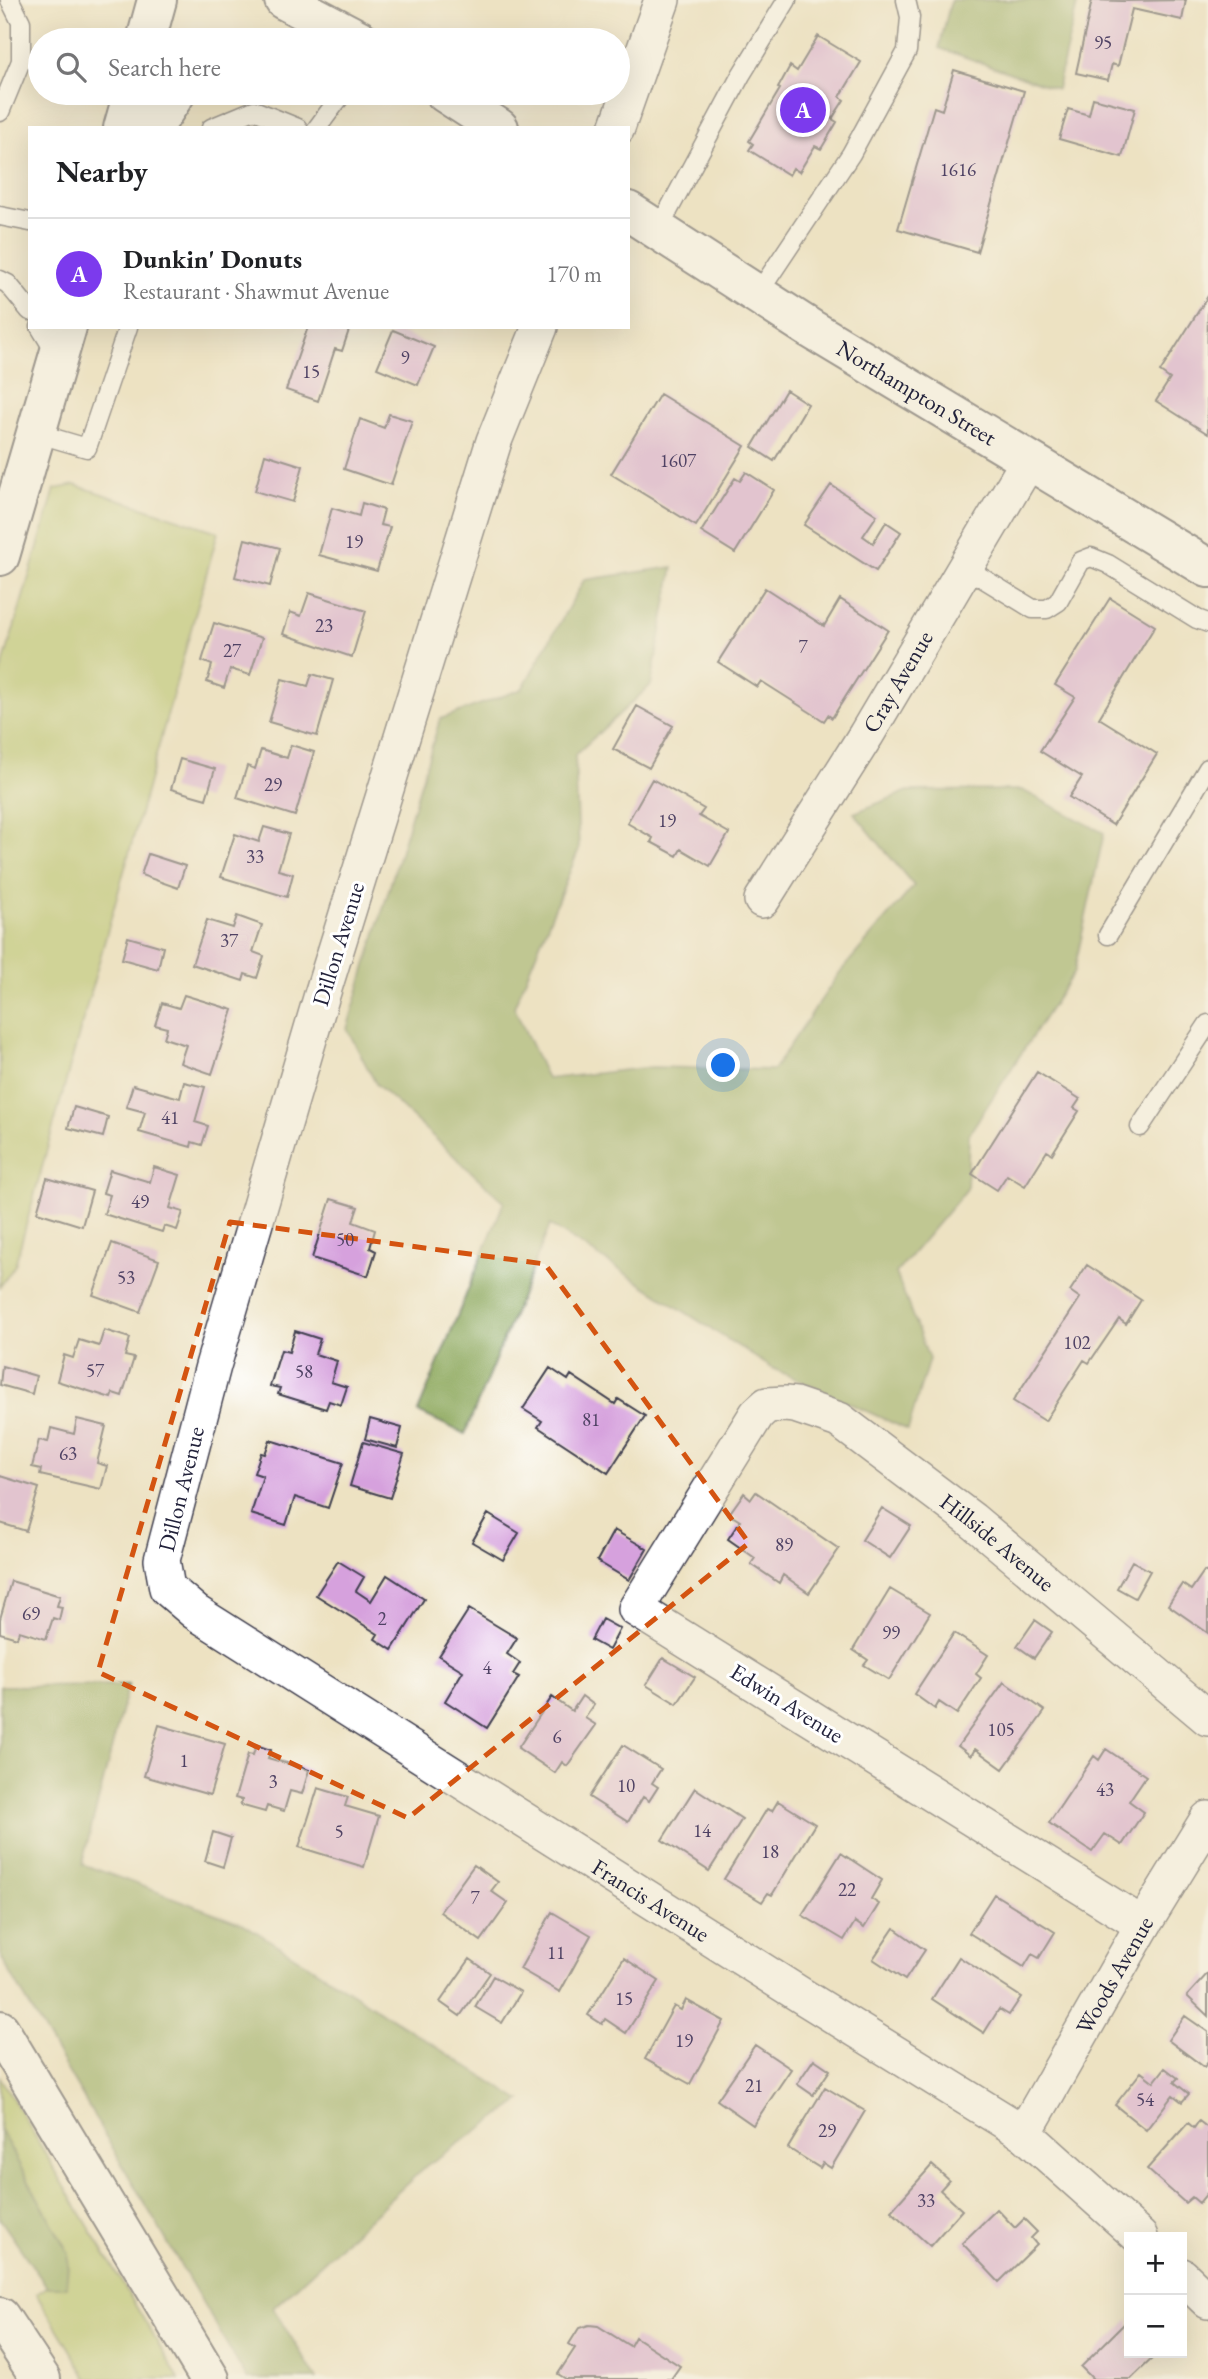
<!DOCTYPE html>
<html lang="en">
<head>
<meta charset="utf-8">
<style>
  :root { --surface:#fff; --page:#f6f6f6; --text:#202124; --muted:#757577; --line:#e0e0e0; --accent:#7c3aed }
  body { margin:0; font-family:"EB Garamond",serif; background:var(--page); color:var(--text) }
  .controls { position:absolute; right:21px; bottom:21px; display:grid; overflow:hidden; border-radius:0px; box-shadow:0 7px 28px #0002 }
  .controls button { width:63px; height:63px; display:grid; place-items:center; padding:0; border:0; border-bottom:2px solid var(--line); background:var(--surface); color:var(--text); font:35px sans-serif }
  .you { position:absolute; left:724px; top:1066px; width:24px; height:24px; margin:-18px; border:5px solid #fff; border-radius:50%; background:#1a73e8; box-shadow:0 0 0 10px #1a73e833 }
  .badge { display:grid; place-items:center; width:46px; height:46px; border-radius:50%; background:var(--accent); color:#fff; font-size:23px; font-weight:700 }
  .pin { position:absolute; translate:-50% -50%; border:4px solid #fff; box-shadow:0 2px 7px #0006 }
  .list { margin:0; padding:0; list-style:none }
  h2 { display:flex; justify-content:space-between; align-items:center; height:91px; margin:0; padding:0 28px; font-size:30px }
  h2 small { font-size:23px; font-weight:400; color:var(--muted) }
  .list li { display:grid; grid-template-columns:46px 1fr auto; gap:21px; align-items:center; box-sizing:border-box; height:112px; padding:0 28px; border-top:2px solid var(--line) }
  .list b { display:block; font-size:26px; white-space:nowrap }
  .list p { margin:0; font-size:23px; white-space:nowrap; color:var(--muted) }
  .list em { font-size:23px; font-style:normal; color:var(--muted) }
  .icon { flex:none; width:38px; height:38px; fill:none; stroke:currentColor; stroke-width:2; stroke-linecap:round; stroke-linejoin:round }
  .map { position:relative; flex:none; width:1208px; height:2379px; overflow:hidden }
  .search { position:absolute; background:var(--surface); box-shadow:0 7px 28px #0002; left:28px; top:28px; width:602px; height:77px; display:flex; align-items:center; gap:18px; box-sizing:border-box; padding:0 24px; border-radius:38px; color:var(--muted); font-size:26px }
  .panel { position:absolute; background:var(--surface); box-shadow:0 7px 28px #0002; left:28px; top:126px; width:602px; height:203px; border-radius:0px }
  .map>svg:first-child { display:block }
  .green { fill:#aec063; stroke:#68714f; stroke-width:2 }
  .forest { fill:#8aa659; stroke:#56644a; stroke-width:2 }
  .building { fill:#d6a1dd }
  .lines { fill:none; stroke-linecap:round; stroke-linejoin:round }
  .service-casing { stroke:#403f4f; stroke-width:21 }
  .minor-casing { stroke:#403f4f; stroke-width:38 }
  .primary-casing { stroke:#403f4f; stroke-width:42 }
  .motorway-casing { stroke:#403f4f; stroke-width:42 }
  .service { stroke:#fff; stroke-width:18 }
  .minor { stroke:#fff; stroke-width:35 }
  .primary { stroke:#fff; stroke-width:38 }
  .motorway { stroke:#fff; stroke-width:38 }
  .marked { fill:none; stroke:#d45411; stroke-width:5; stroke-dasharray:14 9; stroke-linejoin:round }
  .labels { text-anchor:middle; stroke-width:6; stroke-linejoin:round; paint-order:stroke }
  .number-label { font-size:19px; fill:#4f4264 }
  .street-label { font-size:23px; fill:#22223b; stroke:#fff }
</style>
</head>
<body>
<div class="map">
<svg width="1208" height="2379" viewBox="0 0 1208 2379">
  <rect width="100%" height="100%" fill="#fff"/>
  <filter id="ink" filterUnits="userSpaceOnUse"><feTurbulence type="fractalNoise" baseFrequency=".0143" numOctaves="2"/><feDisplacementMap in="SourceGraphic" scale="14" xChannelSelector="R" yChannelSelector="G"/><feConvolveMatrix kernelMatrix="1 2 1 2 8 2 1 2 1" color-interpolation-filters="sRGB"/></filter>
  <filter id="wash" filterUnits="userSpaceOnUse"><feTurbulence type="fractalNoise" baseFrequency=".00686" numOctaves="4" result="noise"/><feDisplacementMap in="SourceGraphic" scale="28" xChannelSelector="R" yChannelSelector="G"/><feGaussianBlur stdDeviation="1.57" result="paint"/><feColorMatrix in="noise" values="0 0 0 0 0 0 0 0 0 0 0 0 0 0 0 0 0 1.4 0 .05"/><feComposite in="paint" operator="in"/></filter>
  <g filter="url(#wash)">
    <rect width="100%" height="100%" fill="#ede2c2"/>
    <path class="green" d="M75 485 218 532 15 1265 0 1287V675L55 489Z
      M0 2077 179 2379H88L36 2294 47 2287H65L69 2254 0 2130Z"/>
    <path class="forest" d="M951 0H1078L1057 89 939 48Z
      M673 567 651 685 575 755 579 849 514 1007 547 1079 652 1067 773 1070 840 972 914 886 854 813 908 791 1022 790 1104 833 1074 972 969 1134 967 1189 896 1273 929 1359 908 1430 772 1368 550 1225 465 1434 418 1412 504 1202 376 1084 347 1029 440 719 522 689 584 580Z
      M128 1685 82 1864 244 1924 521 2101 426 2166 273 2308 317 2379H247L0 1955V1686Z
      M0 2130 69 2254 66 2287H47L0 2219Z"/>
    <g id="blocks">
      <path class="building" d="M1092 0 1122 1 1186 0 1182 20 1132 9 1118 66 1112 64 1108 80 1076 73Z
        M818 36 861 62 840 97 844 100 832 119 837 122 821 149 815 146 799 172 793 168 789 175 749 150 753 144 749 141 780 89 778 88 790 66 797 71Z
        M954 70 1024 91 977 252 898 229 934 107 942 110Z
        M1093 98 1135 109 1122 157 1059 139 1068 109 1089 115Z
        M1208 296 1207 394 1208 434 1156 401 1170 379 1160 372Z
        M308 327H341L349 330 342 351 335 349 318 401 286 390Z
        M393 330 434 347 418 385 377 368Z
        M786 390 808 404 774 461 752 447Z
        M660 394 745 446 696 526 611 474Z
        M389 414 412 421 391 485 344 469 360 419 384 428Z
        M265 454 303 466 293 502 255 491Z
        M746 472 774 490 735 553 701 532 735 478 740 481Z
        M831 485 877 515 863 536 873 543 886 522 901 532 876 571 804 525Z
        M362 503 384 510 380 525 390 527 377 571 319 555 332 508 359 516Z
        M245 539 280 548 270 586 235 577Z
        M765 588 824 626 840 599 888 630 832 718 828 715 824 721 761 681 757 687 718 662Z
        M309 593 366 611 352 657 283 634 290 612 301 616Z
        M1110 598 1155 626 1099 718 1157 754 1113 825 1069 797 1082 777 1040 751 1075 697 1055 685Z
        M214 623 262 638 250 675 230 669 224 688 207 682 212 665 202 661Z
        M312 674 333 680 317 736 269 722 282 679 308 686Z
        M637 706 673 726 649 768 613 749Z
        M291 745 314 752 295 816 237 798 247 766 255 769 261 750 287 758Z
        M180 759 215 769 206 799 171 789Z
        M652 779 704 809 699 816 729 833 710 866 681 849 677 856 651 842 653 838 627 823Z
        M264 827 289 834 278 870 293 874 287 897 221 877 235 834 259 842Z
        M148 854 185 866 178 888 141 875Z
        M237 916 262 925 253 952 264 956 257 978 245 974 243 981 192 964 207 920 233 928Z
        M128 937 163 947 158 969 122 959Z
        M184 995 233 1010 212 1074 180 1063 186 1045 164 1038 167 1028 155 1025 162 1003 179 1008Z
        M1037 1072 1080 1099 1074 1108 1079 1111 1052 1154 1047 1151 1025 1186 1007 1175 997 1190 972 1174Z
        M184 1082 205 1087 195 1122 208 1126 202 1145 192 1142 191 1147 139 1132 145 1112 126 1107 133 1085 180 1098Z
        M74 1107 108 1117 103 1137 68 1128Z
        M154 1167 180 1175 170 1208 183 1212 177 1230 164 1226 162 1232 104 1214 110 1195 103 1193 110 1170 150 1182Z
        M47 1178 92 1191 82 1226 37 1212Z
        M331 1199 358 1207 353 1222 375 1230 370 1248 376 1251 368 1276 312 1258Z
        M112 1243 159 1260 140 1312 93 1295Z
        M1087 1265 1141 1300 1126 1324 1119 1319 1089 1363 1084 1360 1045 1421 1013 1401 1080 1298 1070 1291Z
        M104 1330 130 1338 125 1356 134 1358 122 1396 113 1393 111 1398 57 1381 64 1355 73 1358 79 1340 99 1346Z
        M295 1331 320 1339 315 1354 337 1361 331 1382 347 1387 341 1405 329 1401 326 1409 278 1394 280 1388 270 1386 281 1350 289 1352Z
        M2 1366 36 1376 32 1394 0 1385Z
        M550 1368 568 1380 571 1375 615 1404 618 1399 645 1416 608 1473 538 1427 542 1421 523 1409Z
        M77 1419 106 1426 97 1463 107 1466 101 1489 40 1475 41 1469 32 1467 39 1440 48 1442 51 1428 74 1434Z
        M370 1419 402 1428 397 1448 365 1439Z
        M270 1440 343 1463 328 1508 295 1497 286 1525 251 1514 263 1476 254 1473 261 1453 265 1454Z
        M363 1442 404 1454 390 1498 350 1486Z
        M0 1476 39 1488 26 1531 0 1523Z
        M756 1492 839 1549 809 1593 783 1575 779 1583 751 1564 755 1558 728 1539 740 1521 729 1514 744 1493 751 1499Z
        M882 1508 911 1526 890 1558 862 1540Z
        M488 1514 519 1533 503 1560 472 1542Z
        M614 1530 647 1549 629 1580 597 1561Z
        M338 1561 364 1577 356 1591 371 1601 387 1575 424 1599 392 1650 375 1639 378 1634 316 1595Z
        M1132 1561 1150 1571 1135 1598 1117 1588Z
        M1204 1571 1208 1573V1633L1168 1605 1182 1584 1191 1590Z
        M11 1581 60 1596 57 1606 62 1607 59 1620 53 1618 46 1639 19 1631 17 1638 0 1633V1619Z
        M890 1589 930 1613 889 1680 864 1665 868 1660 853 1650Z
        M469 1609 517 1638 507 1654 520 1663 513 1674 519 1677 487 1728 445 1701 463 1671 439 1656Z
        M602 1619 620 1629 609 1650 591 1640Z
        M1035 1620 1052 1632 1034 1658 1017 1646Z
        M954 1633 988 1655 976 1674 981 1678 957 1714 939 1702 935 1709 914 1694Z
        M663 1658 695 1677 677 1704 646 1685Z
        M1004 1682 1045 1711 1003 1769 975 1749 971 1756 958 1746Z
        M582 1696 594 1705 585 1718 596 1725 567 1766 562 1762 555 1773 518 1748 552 1697 572 1711Z
        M159 1725 225 1744 210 1795 144 1776Z
        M256 1745 271 1750 268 1758 309 1770 302 1794 290 1791 284 1811 267 1806 265 1812 240 1805 242 1800 235 1798 248 1754 253 1755Z
        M623 1745 661 1769 652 1783 658 1787 649 1801 643 1797 628 1822 589 1797Z
        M1106 1749 1146 1776 1129 1801 1144 1812 1122 1845 1105 1834 1092 1852 1049 1823 1094 1756 1099 1760Z
        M318 1788 348 1797 345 1806 379 1816 364 1867 299 1847Z
        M695 1788 742 1819 709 1871 662 1840Z
        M778 1801 815 1824 772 1895 768 1893 762 1902 724 1879 767 1809 772 1811Z
        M213 1832 231 1838 223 1867 205 1861Z
        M841 1853 882 1880 871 1899 879 1904 864 1928 855 1922 844 1940 802 1915Z
        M474 1865 498 1882 491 1891 508 1903 481 1941 440 1912Z
        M994 1894 1055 1932 1039 1958 1032 1954 1024 1967 969 1933Z
        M552 1912 591 1935 560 1992 520 1969Z
        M894 1928 925 1950 905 1980 873 1959Z
        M959 1957 1021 1997 1009 2015 999 2009 984 2033 932 1999Z
        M624 1958 659 1981 626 2033 605 2019 602 2024 588 2015Z
        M470 1959 490 1973 460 2016 440 2002Z
        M1208 1973V2016L1187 1996Z
        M493 1976 521 1992 502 2023 475 2007Z
        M686 2000 724 2021 690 2084 645 2059 674 2006 681 2010Z
        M1185 2016 1208 2032V2062L1204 2067 1168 2040Z
        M755 2045 791 2069 753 2125 717 2100Z
        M814 2059 830 2070 813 2095 797 2084Z
        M1165 2068 1178 2078 1174 2082 1189 2094 1182 2102 1173 2095 1146 2130 1115 2105 1141 2072 1154 2082Z
        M825 2087 865 2111 831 2168 823 2163 820 2168 788 2148Z
        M1199 2121 1208 2128V2192L1199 2203 1192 2197 1185 2203 1147 2169 1188 2123 1194 2128Z
        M932 2165 949 2180 940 2190 962 2210 930 2246 891 2211Z
        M997 2209 1015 2228 1024 2219 1037 2232 1031 2238 1037 2245 999 2282 962 2243Z
        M1129 2319V2353H1158L1131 2379H1093L1081 2367Z
        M589 2325 598 2326 630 2346 635 2337 680 2366 671 2379H566L558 2374 575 2348 569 2344 579 2328Z"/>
    </g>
  </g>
  <g filter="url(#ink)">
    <use href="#blocks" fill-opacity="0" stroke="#403f4f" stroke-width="2"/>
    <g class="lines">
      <g class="service-casing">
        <path id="service" d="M0 112 21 61V22L10 0
          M211 128 254 110 298 128
          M317 128 343 93
          M0 216 30 222
          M658 230 741 75 787 0
          M0 280 8 284 30 311
          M757 295 851 154 907 51 910 17 906 0
          M40 327 57 355
          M36 433 87 448 128 327
          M966 568 1033 609H1047L1058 602 1081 561 1091 557 1108 564 1197 619 1208 623
          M1108 935 1208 768
          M1140 1127 1208 1024"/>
      </g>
      <g class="minor-casing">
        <g id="minor">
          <path d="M617 128 662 0"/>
          <path id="s1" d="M540 327 494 441 321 998 213 1366 162 1560 167 1588 195 1612 807 1999 1024 2133 1140 2237"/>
          <path id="s2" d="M762 900 866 735 1029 460"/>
          <path id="s3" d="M1143 1925 636 1609 757 1414 767 1405 785 1404 795 1405 839 1420 972 1520 1208 1718"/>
          <path id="s4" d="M1024 2133 1143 1925 1208 1819"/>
          <path d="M1182 2276 1208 2301"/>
        </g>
      </g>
      <g class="primary-casing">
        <g id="primary">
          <path d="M284 0 360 40"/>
          <path d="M146 40 157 0"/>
          <path d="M445 93 499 128"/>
          <path d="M123 128 133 93"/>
          <path d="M153 128 176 93"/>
          <path id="s5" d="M628 211 811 329 1208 568"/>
          <path d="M0 556 67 327"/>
        </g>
      </g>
      <g class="motorway-casing">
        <path id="motorway" d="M0 2030 210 2379
          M0 2317 41 2379"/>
      </g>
      <use href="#service" class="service"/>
      <use href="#minor" class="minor"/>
      <use href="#primary" class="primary"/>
      <use href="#motorway" class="motorway"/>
    </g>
  </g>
  <path d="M0 0H1208V2379H0ZM230 1222 545 1264 749 1543 408 1818 98 1672Z" fill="#ede2c2" fill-opacity=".55" fill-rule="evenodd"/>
  <path class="marked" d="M230 1222 545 1264 749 1543 408 1818 98 1672Z"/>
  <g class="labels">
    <g class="number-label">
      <text x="1103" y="49">95</text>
      <text x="958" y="176">1616</text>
      <text x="405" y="364">9</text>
      <text x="311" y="378">15</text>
      <text x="678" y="467">1607</text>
      <text x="354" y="548">19</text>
      <text x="324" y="632">23</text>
      <text x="803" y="653">7</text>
      <text x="232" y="657">27</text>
      <text x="273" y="791">29</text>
      <text x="667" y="827">19</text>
      <text x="255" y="863">33</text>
      <text x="229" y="947">37</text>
      <text x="170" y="1124">41</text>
      <text x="140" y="1208">49</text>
      <text x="345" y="1246">50</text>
      <text x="126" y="1284">53</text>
      <text x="1077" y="1349">102</text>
      <text x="95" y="1377">57</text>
      <text x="304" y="1378">58</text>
      <text x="591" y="1426">81</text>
      <text x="68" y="1460">63</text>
      <text x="784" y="1551">89</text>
      <text x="31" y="1620">69</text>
      <text x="382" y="1625">2</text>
      <text x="891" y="1639">99</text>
      <text x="487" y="1674">4</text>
      <text x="1001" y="1736">105</text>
      <text x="557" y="1743">6</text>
      <text x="184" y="1767">1</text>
      <text x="273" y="1788">3</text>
      <text x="626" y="1792">10</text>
      <text x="1105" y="1796">43</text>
      <text x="702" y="1837">14</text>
      <text x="339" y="1838">5</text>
      <text x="770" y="1858">18</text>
      <text x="847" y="1896">22</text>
      <text x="475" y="1904">7</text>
      <text x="556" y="1959">11</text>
      <text x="624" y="2005">15</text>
      <text x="684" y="2047">19</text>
      <text x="754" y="2092">21</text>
      <text x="1145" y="2106">54</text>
      <text x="827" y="2137">29</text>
      <text x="926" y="2207">33</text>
    </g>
    <g class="street-label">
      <text dy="8" stroke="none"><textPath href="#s5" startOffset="341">Northampton Street</textPath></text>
      <text dy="8" stroke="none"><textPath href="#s2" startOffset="257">Cray Avenue</textPath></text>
      <text transform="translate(338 944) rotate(-73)" y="8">Dillon Avenue</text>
      <text transform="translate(181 1489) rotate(-76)" y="8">Dillon Avenue</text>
      <text dy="8" stroke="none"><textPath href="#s3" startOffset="1115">Hillside Avenue</textPath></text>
      <text transform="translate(787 1703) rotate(32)" y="8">Edwin Avenue</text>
      <text dy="8" stroke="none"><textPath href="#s1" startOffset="1895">Francis Avenue</textPath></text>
      <text dy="8" stroke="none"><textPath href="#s4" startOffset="182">Woods Avenue</textPath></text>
    </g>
  </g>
</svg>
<div class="controls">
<button>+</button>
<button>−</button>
</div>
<div class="you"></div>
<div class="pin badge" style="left:803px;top:110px">A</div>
<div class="search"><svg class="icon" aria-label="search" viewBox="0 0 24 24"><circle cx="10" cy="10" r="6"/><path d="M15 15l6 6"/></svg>Search here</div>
<section class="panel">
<h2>Nearby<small></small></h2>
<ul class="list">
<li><span class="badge">A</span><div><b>Dunkin' Donuts</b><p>Restaurant · Shawmut Avenue</p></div><em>170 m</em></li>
</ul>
</section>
</div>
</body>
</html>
